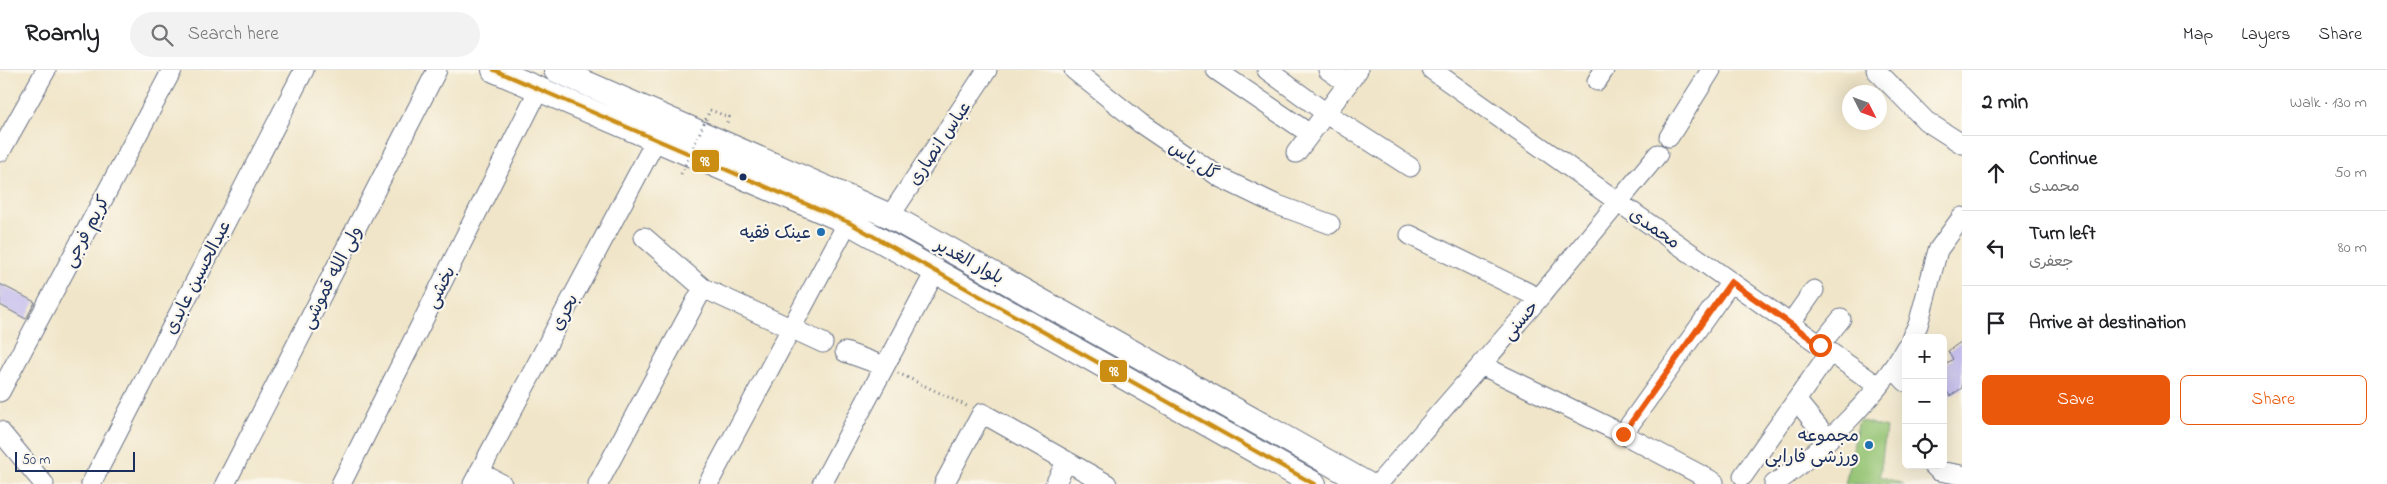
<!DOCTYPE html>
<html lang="en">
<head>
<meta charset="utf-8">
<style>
  :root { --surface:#fff; --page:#f2f2f2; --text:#202124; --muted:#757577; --line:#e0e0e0; --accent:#ea580c }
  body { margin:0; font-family:"Indie Flower","Playpen Sans Arabic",sans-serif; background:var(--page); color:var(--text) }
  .controls { position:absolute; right:15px; bottom:15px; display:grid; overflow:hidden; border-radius:8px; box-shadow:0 5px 20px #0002 }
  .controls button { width:45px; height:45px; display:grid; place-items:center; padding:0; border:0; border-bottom:1px solid var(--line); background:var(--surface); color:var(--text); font:25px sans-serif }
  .compass { position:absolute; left:1842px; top:15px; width:45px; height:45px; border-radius:50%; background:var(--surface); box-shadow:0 5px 20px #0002; rotate:132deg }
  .scale { position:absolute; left:15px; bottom:12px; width:120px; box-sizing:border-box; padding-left:5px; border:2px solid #1b2f5e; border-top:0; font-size:14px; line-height:18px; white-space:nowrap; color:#1b2f5e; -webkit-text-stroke:4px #fbf7ec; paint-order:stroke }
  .stop { position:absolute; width:15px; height:15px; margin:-11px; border:4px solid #ea580c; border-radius:50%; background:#fff }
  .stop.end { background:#ea580c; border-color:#fff; box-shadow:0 1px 5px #0008 }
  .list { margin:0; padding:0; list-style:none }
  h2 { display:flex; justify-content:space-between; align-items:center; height:65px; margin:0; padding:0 20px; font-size:21px }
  h2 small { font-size:16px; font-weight:400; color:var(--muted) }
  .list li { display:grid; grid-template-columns:32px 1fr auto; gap:15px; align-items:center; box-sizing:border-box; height:75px; padding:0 20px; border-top:1px solid var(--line) }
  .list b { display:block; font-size:19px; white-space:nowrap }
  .list p { margin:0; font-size:16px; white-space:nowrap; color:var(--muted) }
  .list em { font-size:16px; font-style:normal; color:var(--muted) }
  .actions { display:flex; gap:10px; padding:15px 20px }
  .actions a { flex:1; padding:11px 0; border:1px solid var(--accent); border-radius:8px; text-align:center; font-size:18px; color:var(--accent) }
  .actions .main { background:var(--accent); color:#fff }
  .icon { flex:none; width:28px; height:28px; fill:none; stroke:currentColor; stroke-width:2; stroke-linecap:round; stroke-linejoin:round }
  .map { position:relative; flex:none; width:1962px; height:414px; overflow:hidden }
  header { display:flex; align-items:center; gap:30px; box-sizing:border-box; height:70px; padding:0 25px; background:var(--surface); border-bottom:1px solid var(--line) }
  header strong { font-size:24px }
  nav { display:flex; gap:28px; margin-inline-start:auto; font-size:18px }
  .search { width:350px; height:45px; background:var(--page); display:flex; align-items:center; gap:12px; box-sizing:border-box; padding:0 18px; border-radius:28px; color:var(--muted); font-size:19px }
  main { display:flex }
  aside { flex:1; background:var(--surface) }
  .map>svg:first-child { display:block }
  .green { fill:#95c474; stroke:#587a69 }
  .building { fill:#c4bded }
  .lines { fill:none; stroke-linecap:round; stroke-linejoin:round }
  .minor-casing { stroke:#666f83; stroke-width:21 }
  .major-casing { stroke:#666f83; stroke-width:26 }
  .path { stroke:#666f83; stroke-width:3; stroke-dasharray:1 4; stroke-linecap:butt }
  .minor { stroke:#fff; stroke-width:19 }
  .major { stroke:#fff; stroke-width:24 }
  .path-bridge { stroke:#666f83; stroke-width:3; stroke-dasharray:1 4; stroke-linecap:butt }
  .bus-1-casing { stroke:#fbf7ec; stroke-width:8 }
  .bus-1 { stroke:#cb8e13; stroke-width:4 }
  .route { stroke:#ea580c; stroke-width:6 }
  .bus-dot { fill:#1b2f5e; stroke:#fbf7ec; stroke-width:2 }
  .poi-dot { fill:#1f6fb2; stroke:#fbf7ec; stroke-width:2 }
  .labels { text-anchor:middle; stroke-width:4.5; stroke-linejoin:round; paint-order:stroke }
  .street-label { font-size:18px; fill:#1b2f5e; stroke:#fbf7ec }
  .poi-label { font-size:18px; fill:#1b2f5e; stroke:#fbf7ec; text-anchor:end }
  .line-badge { stroke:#fbf7ec; stroke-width:2 }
  .badge-label { font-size:14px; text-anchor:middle; font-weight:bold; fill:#fff }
</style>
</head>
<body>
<header>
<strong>Roamly</strong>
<div class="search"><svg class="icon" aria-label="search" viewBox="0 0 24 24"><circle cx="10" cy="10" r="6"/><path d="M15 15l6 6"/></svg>Search here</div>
<nav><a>Map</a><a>Layers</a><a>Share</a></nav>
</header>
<main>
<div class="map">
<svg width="1962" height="414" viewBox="0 0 1962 414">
  <rect width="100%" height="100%" fill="#fbf7ec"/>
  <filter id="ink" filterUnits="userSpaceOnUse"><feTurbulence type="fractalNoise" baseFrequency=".02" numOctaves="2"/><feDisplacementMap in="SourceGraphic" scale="10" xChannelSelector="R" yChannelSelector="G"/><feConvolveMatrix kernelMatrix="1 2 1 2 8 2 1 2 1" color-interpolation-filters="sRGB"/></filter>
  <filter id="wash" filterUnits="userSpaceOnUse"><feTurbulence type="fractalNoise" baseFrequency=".0096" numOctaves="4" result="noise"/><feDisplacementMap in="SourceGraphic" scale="20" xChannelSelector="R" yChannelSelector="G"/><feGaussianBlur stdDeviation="1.12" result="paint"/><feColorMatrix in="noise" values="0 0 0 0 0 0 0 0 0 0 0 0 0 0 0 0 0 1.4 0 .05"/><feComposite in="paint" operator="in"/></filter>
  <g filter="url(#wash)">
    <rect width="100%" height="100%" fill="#f0e5c8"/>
    <path class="green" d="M1859 350 1886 358 1880 406 1904 414H1845Z"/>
    <g id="blocks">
      <path class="building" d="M0 214 35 232 26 249 0 235Z
        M1962 271V318L1950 326 1943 315V296L1953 289 1948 281Z"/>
    </g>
  </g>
  <g filter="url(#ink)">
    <use href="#blocks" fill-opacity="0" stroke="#666f83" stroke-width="1"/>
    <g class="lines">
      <g class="minor-casing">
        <path id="minor" d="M1074 0 1140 53 1221 108 1275 134 1330 154
          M1216 0 1310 64
          M1267 0 1326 43 1410 97
          M1328 0 1348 14
          M1432 0 1878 316
          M1876 0 1926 51 1962 74
          M1597 11 1604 0
          M1669 67 1711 0
          M0 82 46 0
          M1296 83 1358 0
          M890 146 987 0
          M1410 165 1539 228
          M644 167 703 218 823 273
          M1790 254 1814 220
          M1911 268 1918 255 1938 180 1962 147
          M1820 275 1841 249
          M845 282 884 296
          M1481 295 1623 364 1714 412
          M1894 299 1906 312
          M0 322 172 0
          M1796 330 1828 369
          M0 361 44 414
          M1623 364 1731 212
          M1933 395 1939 401 1962 405
          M479 402 502 414
          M1743 406 1830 282
          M91 414 304 0
          M225 414 437 0
          M341 414 539 19
          M473 414 656 70
          M598 414 703 218
          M708 414 848 152
          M822 414 936 200
          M944 414 982 343 1107 414
          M1055 414 1067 391
          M1378 414 1539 228 1658 84
          M1774 414C1817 385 1881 322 1906 277"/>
      </g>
      <g class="major-casing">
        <path id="major" d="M494 0 848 152 1314 414
          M556 0 890 146 1367 414"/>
      </g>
      <path class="path" d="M710 40 729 47 726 55
        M898 303 967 336"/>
      <use href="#minor" class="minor"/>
      <use href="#major" class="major"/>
      <path class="path-bridge" d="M681 104 710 40"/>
      <g class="bus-1-casing">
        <path id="bus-1" d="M494 0 848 152 1314 414"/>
      </g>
      <use href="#bus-1" class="bus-1"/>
    </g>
  </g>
  <g class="lines" filter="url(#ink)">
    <path class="route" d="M1623 364 1731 212 1820 275"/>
  </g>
  <circle class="bus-dot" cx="743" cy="107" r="4.5"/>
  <g class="poi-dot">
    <circle cx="821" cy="162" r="5"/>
    <circle cx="1869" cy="375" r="5"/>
  </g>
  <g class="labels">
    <g class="street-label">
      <text transform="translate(939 73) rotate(-56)" y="6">عباس انصاری</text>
      <text transform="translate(1194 90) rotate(34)" y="6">گل یاس</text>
      <text transform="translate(1655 158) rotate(35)" y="6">محمدی</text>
      <text transform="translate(86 161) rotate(-62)" y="6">کریم فرجی</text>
      <text transform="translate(970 191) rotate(29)" y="6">بلوار الغدیر</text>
      <text transform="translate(197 207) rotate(-63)" y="6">عبدالحسین عابدی</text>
      <text transform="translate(331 207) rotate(-63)" y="6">ولی الله قموشی</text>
      <text transform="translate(440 217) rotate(-63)" y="6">بخشی</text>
      <text transform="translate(564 242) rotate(-62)" y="6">بحری</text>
      <text transform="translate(1520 250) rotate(-49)" y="6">حسنی</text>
    </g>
    <g class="poi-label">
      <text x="811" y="168">عینک فقیه</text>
      <text x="1859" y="371">مجموعه<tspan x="1859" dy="21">ورزشی فارابی</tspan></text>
    </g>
  </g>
  <g class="line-badge">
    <rect x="691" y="79" width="29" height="24" rx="5" fill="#cb8e13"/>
    <rect x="1099" y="289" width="29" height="24" rx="5" fill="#cb8e13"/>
  </g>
  <g class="badge-label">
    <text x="705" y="96">98</text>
    <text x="1114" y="306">98</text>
  </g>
</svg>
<div class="controls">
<button>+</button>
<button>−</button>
<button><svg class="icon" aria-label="locate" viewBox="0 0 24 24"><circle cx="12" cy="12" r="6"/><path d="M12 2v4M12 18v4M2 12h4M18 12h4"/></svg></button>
</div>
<svg class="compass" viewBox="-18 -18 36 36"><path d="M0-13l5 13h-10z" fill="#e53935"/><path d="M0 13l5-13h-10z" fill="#757577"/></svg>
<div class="scale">50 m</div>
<div class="stop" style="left:1820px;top:275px"></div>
<div class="stop end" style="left:1623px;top:364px"></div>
</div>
<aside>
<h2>2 min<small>Walk · 130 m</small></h2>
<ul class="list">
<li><svg class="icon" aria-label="ahead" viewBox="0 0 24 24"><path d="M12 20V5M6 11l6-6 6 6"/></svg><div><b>Continue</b><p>محمدی</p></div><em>50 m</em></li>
<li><svg class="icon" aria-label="left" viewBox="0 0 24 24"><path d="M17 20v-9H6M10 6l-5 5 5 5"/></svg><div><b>Turn left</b><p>جعفری</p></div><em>80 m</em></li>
<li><svg class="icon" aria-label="arrive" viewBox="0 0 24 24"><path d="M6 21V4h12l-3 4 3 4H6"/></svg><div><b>Arrive at destination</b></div></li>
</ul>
<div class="actions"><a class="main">Save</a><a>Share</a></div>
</aside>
</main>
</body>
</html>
